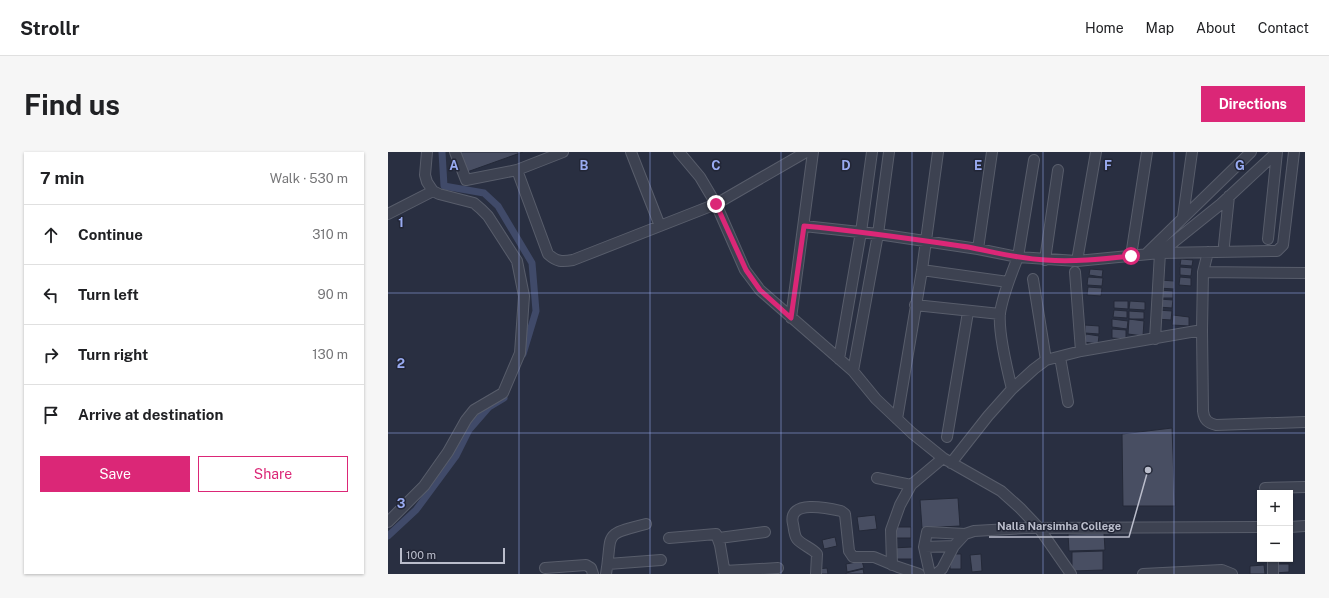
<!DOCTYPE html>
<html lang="en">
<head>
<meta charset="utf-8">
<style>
  :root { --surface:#fff; --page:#f6f6f6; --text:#202124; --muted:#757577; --line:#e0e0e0; --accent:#db2777 }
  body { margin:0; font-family:"Public Sans",sans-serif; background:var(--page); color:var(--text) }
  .controls { position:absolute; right:12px; bottom:12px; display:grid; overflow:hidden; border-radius:0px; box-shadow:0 1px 3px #0004 }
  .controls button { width:36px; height:36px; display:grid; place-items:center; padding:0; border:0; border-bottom:1px solid var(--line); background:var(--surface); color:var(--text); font:20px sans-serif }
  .scale { position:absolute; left:12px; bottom:10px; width:105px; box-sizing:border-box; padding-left:4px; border:2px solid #babdcb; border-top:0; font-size:11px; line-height:14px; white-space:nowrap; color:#babdcb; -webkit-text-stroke:3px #222636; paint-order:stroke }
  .stop { position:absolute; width:12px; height:12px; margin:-9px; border:3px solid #db2777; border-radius:50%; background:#fff }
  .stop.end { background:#db2777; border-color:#fff; box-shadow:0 1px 4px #0008 }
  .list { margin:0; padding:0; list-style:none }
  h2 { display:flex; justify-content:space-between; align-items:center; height:52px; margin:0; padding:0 16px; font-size:17px }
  h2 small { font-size:13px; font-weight:400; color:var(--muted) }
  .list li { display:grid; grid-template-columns:26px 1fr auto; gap:12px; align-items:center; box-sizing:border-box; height:60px; padding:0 16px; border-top:1px solid var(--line) }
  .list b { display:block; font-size:15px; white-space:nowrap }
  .list em { font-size:13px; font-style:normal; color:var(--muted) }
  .actions { display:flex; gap:8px; padding:12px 16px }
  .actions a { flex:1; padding:9px 0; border:1px solid var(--accent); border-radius:0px; text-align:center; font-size:14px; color:var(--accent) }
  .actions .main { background:var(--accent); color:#fff }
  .icon { flex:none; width:22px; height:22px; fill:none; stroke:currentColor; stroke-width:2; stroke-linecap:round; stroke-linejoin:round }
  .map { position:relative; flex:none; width:917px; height:422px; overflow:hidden; border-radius:0px }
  header { display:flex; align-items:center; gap:24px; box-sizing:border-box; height:56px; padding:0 20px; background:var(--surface); border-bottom:1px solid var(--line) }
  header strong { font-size:19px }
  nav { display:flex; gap:22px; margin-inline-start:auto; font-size:14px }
  .intro { display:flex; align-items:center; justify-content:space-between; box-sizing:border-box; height:96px; padding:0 24px }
  h1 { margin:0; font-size:28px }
  .button { padding:10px 18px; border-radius:0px; background:var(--accent); color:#fff; font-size:14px; font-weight:700 }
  main { display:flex; gap:24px; padding:0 24px }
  aside { flex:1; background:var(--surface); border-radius:0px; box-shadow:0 1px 3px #0004 }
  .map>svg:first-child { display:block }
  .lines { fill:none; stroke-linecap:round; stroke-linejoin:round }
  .canal { stroke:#404a69; stroke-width:7 }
  .building { fill:#484e62; stroke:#242938 }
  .minor-casing { stroke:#585d6b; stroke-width:12 }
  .minor { stroke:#3d4251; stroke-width:10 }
  .route { stroke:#db2777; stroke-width:5 }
  .grid { fill:none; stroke:#99abf1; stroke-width:1; stroke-opacity:0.55 }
  .grid-label { font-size:13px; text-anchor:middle; font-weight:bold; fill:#99abf1; stroke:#222636; stroke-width:3; stroke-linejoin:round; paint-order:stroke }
  .leader { fill:none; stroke:#babdcb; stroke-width:1.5 }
  .callout-dot { fill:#babdcb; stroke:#222636; stroke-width:1.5 }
  .callout-label { font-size:11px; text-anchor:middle; font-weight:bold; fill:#babdcb; stroke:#222636; stroke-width:3; stroke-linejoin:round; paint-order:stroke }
</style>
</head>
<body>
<header>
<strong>Strollr</strong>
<nav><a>Home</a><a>Map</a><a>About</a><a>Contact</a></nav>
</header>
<div class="intro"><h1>Find us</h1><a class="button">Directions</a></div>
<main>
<aside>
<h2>7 min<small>Walk · 530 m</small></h2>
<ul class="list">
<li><svg class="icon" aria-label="ahead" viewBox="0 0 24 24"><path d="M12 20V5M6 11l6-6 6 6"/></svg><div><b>Continue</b></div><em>310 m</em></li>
<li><svg class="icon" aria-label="left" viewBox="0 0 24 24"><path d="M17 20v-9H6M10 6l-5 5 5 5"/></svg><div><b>Turn left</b></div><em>90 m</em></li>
<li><svg class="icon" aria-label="right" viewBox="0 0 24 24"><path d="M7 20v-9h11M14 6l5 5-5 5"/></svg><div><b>Turn right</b></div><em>130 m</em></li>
<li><svg class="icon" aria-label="arrive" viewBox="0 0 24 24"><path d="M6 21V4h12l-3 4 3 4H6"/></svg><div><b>Arrive at destination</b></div></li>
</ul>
<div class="actions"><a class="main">Save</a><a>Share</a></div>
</aside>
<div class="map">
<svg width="917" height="422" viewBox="0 0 917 422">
  <rect width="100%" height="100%" fill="#292f41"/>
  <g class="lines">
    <path class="canal" d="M54 0 56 34 96 41 110 54 144 111 148 159 135 202
      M0 384 28 358 68 304 81 278 101 255 116 246"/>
  </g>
  <path class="building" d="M72 0H135L79 20Z
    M793 107 805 108 804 114 792 113Z
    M792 115 804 116 803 124 792 123Z
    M702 117 715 118 714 125 701 123Z
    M700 125 715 126 714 134 699 133Z
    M792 125 803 126V134L791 133Z
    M772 128 786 129V137L771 136Z
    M700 135 714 136 713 144 699 143Z
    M771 138 785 139V146H771Z
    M771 147 785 148 784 156 770 155Z
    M726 149H740V157L726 156Z
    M742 149 757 150V158L741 157Z
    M726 158 739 159V166L725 165Z
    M769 158 784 159 783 168 768 167Z
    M741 159 756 160V167H741Z
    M785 163 801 165V174L784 173Z
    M724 167 740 169 739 177 724 175Z
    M741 167 756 169 755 184 740 182Z
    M697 173 711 174V182L697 181Z
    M724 177 738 178V187L724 186Z
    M698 182 711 184 710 192 696 190Z
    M784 276 787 354H735L734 282Z
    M570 346 572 374 534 376 532 348Z
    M487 363 489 377 471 379 469 365Z
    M504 375H523V386H504Z
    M716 381 717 398 681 399 680 382Z
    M447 385 449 394 436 397 434 388Z
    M524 395V407H505L504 396Z
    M715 399V418L684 419V400Z
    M562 402H573V417H562Z
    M593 402 594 419 584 420 582 403Z
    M474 409 476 416 459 420 458 412Z
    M886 412H901V420L886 421Z
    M876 413 877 422H862V414Z
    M439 416 440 422H430V417Z
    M475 417 476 422H458V421Z"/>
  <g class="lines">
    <g class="minor-casing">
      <path id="minor" d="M67 0 78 28 129 18
        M175 0 129 18 160 102C169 110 174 110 185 108L328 52 418 0
        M243 0 272 74
        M291 0 312 25 328 52 357 118 372 138 465 219 488 247 524 281 555 306 613 339 632 356 651 376 683 422
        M604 0 590 97 630 105 646 8
        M0 62 45 39
        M795 65 804 0
        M416 74 490 82 590 97
        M880 87 889 0
        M836 93 841 44
        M758 102 863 0
        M743 104 759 0
        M657 108 670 18
        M689 109 708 0
        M534 118 620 130
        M687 120 693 199
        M815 120 917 121
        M645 127 658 208
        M527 153 612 162
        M403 166 425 0
        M814 178 815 259C816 268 820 271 828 273L917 270
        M767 187 772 101 833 52 889 0
        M672 205 680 250
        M451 207 473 80 484 0
        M465 219 490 82 501 0
        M624 237C619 217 610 181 612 161 615 142 623 123 630 105L689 109 772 101 889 99 895 93 906 0
        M509 267 534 118 550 0
        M559 285 580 160
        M563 311 600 264 624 237 646 217 658 208 693 199 814 178 815 120 820 100
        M489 326 523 333
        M877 336 917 335
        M0 370 36 334 60 300 78 268 86 258 115 241 132 201 136 144 129 109 100 64 93 57 86 51 51 42 45 39 39 30 37 23 39 0
        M902 375 917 374
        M281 386 328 382 332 393 337 422
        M331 386 377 380
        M536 395 566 394
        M220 412 273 408
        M504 413 503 378 512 353 523 333 555 306
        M157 416 198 413 203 416 205 422
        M336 419 390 416
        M218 422C225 381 213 383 258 372
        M428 422 429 402C424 396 414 393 409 387 406 383 406 376 405 372 399 347 440 356 453 359L457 362 461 399 465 405H486L510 415 531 422
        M542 422 536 395 539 380 577 382
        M548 422 554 417 566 394 577 382 586 379 638 376 872 375
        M755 422 834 418 844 422
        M885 422V407"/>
    </g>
    <use href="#minor" class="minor"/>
  </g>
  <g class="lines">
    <path class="route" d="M328 52 358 118 372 138 403 166 416 74C471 79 525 87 580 95 606 100 631 107 658 108 686 110 714 107 743 104"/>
  </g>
  <path class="grid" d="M131 0V422M262 0V422M393 0V422M524 0V422M655 0V422M786 0V422M0 141H917M0 281H917"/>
  <g class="grid-label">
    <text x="66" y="18">A</text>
    <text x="196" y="18">B</text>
    <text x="328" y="18">C</text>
    <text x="458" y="18">D</text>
    <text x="590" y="18">E</text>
    <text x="720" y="18">F</text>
    <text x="852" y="18">G</text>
    <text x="13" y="75">1</text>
    <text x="13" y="216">2</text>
    <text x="13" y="356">3</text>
  </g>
  <path class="leader" d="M760 318L741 385H601"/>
  <circle class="callout-dot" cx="760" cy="318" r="4"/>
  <g class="callout-label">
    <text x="671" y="378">Nalla Narsimha College</text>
  </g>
</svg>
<div class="controls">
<button>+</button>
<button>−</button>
</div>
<div class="scale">100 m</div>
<div class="stop" style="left:743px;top:104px"></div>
<div class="stop end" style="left:328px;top:52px"></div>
</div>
</main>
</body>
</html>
